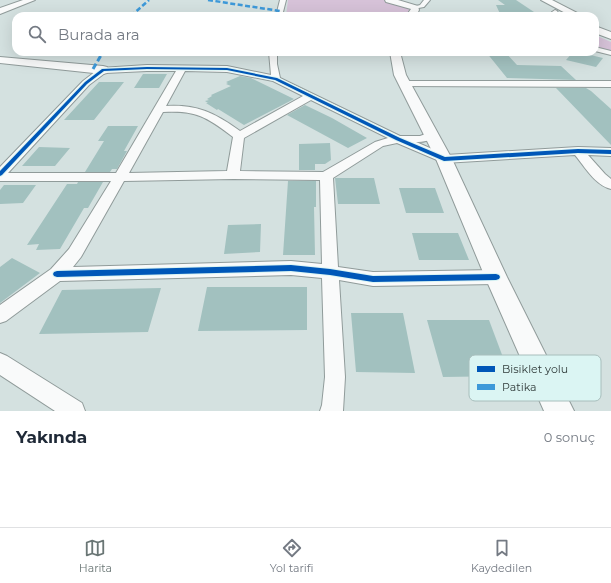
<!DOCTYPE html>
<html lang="tr">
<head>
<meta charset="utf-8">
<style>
  :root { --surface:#fff; --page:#f6f6f7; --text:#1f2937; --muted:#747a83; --line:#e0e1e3; --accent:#6a7675 }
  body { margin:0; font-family:Montserrat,sans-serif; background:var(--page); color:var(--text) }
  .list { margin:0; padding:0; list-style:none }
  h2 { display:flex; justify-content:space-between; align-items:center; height:52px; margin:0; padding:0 16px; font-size:17px }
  h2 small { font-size:13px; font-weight:400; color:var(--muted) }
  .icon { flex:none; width:22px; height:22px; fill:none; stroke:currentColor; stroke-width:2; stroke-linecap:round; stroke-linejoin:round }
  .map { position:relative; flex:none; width:611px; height:411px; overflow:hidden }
  .search { position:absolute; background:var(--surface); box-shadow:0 4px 16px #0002; left:12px; right:12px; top:12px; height:44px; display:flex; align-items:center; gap:10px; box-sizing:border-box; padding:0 14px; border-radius:12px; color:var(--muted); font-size:15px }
  .sheet { height:116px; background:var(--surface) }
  nav { display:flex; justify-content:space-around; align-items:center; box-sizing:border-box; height:56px; border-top:1px solid var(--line); background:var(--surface); font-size:11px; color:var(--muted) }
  nav a { display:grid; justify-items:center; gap:2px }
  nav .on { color:var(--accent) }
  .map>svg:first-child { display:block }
  .green { fill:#d6c2d8 }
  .building { fill:#a2c1bf }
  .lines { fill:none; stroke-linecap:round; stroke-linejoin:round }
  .street-casing { stroke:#909b9a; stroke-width:2 }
  .secondary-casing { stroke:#909b9a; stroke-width:2 }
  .street { fill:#f9fafa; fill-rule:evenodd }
  .secondary { fill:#f9fafa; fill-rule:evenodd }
  .quiet-far1 { stroke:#3d99d9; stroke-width:2.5; stroke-dasharray:5 2.5; stroke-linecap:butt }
  .quiet { stroke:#3d99d9; stroke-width:3; stroke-dasharray:6 3; stroke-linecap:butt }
  .cycleway-casing { stroke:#dbf5f3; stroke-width:2 }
  .cycleway { fill:#0057b8; fill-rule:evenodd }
  .key { fill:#dbf5f3; stroke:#a8bebc; stroke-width:1 }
  .key-label { font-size:11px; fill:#313c3b }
</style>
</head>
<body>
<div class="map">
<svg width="611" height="411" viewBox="0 0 611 411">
  <rect width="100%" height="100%" fill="#d4e1e0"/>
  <path class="green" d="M288 0H384L403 5 412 11 406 16H286Z
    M595 35 611 42V53L595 49Z"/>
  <path class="building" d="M498 0H516L540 16H501L496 5H505Z
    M486 52H505L517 65 561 66 576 80 507 78Z
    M573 52H578L603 58 596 67 566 60Z
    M143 74H167L159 88H134Z
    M240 76 251 78 294 99 244 125 218 109 217 110 206 103H208L205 101 209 100 207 99 212 96 211 95 231 86 226 84 228 83 226 82Z
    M99 82H124L94 120H64Z
    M556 88H586L591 91 611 109V145Z
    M305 105 332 118 367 138 348 148 287 115Z
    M108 126H138L124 151H127L117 169H112L110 172H85L104 141H98Z
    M330 143 331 160 325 164H315V170H299V144Z
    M39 147 70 148 55 166H22Z
    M335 178H374L380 204H338Z
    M288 181H316V207H314L315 255H283Z
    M78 182H103L88 208H84L60 249 36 250 39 244 27 245 67 184H77Z
    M4 185H36L23 203 0 204V190Z
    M399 188H435L444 213H406Z
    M261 224 260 252 224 254 228 225Z
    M412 233H458L469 260H419Z
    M12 258 40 273 0 303V267Z
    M207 287H307V330L198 331Z
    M161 288 148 332 39 334 62 290Z
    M351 313H403L415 373 356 372Z
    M427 320H489L510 376 443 377Z"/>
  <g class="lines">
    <g class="street-casing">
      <path id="street" d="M280 0H286L282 16H276Z
        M424 0H430L424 7 413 9V7L420 5Z
        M555 10 557 11 560 16H554L552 12Z
        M595 47 611 51V55L595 51Z
        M269 52H277V64L280 78 400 136H420L431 132 435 133 437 135C432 141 423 142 416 142L446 155 578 147 611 148V156L588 155 605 174 611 179V189C595 185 585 167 575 155L444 163 397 143 383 146 333 178 338 267 373 272 496 270 502 272 504 277 502 282 496 284 373 286 339 280 345 377 343 411H320L322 405 325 377 322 278 291 275 60 281 6 321 0 323V305L51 269 69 249 111 181H0V167L83 81 100 68 147 65 227 66 271 75ZM147 71H176L116 173H8L89 85 105 73ZM185 71 227 72 273 81 303 96 240 131C215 113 197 104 166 106ZM311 100 388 138 375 142 323 172 240 171 244 138ZM163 112C196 110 207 117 233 137L227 171 129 173ZM233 179 320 180 322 264 291 261 73 267 81 257 124 181Z
        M405 81H611V87L402 86 400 84 402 82Z
        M0 353 7 356 82 403 85 411H55L0 375Z"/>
    </g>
    <g class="secondary-casing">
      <path id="secondary" d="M23 0H35L0 14V8Z
        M385 0H398L418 6 419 10 416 16H406L411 9 386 2Z
        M541 0H552L583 16H571Z
        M595 26 611 32V39L595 33Z
        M390 52H400L406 75 452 159 507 277 574 411H544L485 277 436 159 394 75Z
        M0 57 103 66 107 67 109 70 107 73 103 74 0 63Z"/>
    </g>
    <use href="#street" class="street"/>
    <use href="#secondary" class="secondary"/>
    <path class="quiet-far1" d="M208 0 280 11
      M131 16 149 0"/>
    <path class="quiet" d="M93 69 103 52"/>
    <g class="cycleway-casing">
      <path id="cycleway" d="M147 67 227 68 277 78 400 138 445 157 578 149 611 150V154L578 153 444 161 396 140 275 80 227 70 147 69 104 71 87 84 2 175 0 176V171L85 82 102 69Z
        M291 265 330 269 373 276 496 274 499 275 500 277 499 279 496 280 373 282 330 275 291 271 57 277 54 276 53 274 54 272 57 271Z"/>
    </g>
    <use href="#cycleway" class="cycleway"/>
  </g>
  <rect x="469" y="355" width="132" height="46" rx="6" class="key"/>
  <rect x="477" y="366" width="18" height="6" fill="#0057b8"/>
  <rect x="477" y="384" width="18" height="6" fill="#3d99d9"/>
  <g class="key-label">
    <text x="502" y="373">Bisiklet yolu</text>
    <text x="502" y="391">Patika</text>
  </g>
</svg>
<div class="search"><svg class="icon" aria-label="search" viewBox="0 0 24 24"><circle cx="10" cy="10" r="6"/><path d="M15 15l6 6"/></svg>Burada ara</div>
</div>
<section class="sheet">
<h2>Yakında<small>0 sonuç</small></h2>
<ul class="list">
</ul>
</section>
<nav>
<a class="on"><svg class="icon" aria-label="map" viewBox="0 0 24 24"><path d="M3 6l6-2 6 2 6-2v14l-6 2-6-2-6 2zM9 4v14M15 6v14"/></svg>Harita</a>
<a><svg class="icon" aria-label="directions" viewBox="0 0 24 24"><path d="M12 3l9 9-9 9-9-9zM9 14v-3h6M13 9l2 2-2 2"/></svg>Yol tarifi</a>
<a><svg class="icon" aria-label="saved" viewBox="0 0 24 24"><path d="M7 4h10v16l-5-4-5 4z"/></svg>Kaydedilen</a>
</nav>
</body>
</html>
